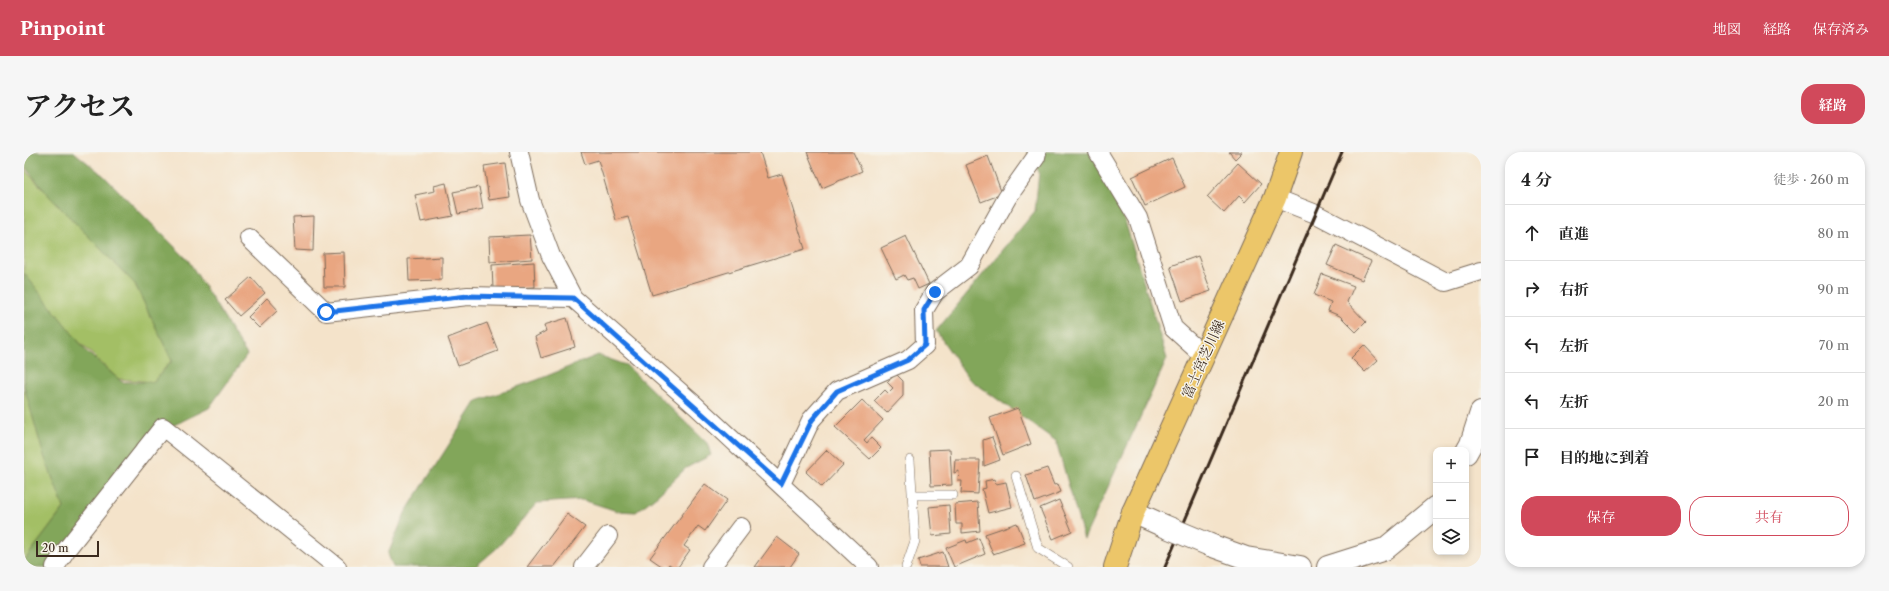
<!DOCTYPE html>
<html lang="ja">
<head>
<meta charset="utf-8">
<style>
  :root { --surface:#fff; --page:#f6f6f6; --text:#222; --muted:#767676; --line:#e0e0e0; --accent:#d1495b }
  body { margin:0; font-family:"Libre Caslon Text","Noto Serif JP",serif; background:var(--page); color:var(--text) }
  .controls { position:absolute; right:12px; bottom:12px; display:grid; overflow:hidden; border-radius:8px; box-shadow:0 2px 6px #0003 }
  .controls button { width:36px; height:36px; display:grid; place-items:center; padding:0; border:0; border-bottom:1px solid var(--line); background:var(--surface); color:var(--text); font:20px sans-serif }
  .scale { position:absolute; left:12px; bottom:10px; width:63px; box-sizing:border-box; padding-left:4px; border:2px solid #3b2a1e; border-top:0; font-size:11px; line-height:14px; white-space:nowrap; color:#3b2a1e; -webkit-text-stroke:3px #f7f3e8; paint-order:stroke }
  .stop { position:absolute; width:12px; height:12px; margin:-9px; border:3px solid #1a73e8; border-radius:50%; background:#fff }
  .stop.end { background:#1a73e8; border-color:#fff; box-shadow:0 1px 4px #0008 }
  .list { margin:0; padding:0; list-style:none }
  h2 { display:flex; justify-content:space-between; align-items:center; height:52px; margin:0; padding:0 16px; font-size:17px }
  h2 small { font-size:13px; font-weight:400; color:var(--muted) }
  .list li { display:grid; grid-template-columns:26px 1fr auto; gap:12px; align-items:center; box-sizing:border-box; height:56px; padding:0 16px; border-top:1px solid var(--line) }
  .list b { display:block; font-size:15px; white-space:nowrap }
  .list em { font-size:13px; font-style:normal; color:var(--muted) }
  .actions { display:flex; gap:8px; padding:12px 16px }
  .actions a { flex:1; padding:9px 0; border:1px solid var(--accent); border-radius:16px; text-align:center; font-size:14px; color:var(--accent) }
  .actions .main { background:var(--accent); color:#fff }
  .icon { flex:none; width:22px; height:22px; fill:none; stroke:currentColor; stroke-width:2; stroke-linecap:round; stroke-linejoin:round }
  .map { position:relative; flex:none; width:1457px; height:415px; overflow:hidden; border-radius:16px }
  header { display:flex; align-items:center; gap:24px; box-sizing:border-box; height:56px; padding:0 20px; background:var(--accent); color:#fff }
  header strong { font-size:19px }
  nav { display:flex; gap:22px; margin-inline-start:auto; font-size:14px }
  .intro { display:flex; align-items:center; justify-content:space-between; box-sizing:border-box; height:96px; padding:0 24px }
  h1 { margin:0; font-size:28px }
  .button { padding:10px 18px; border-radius:16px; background:var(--accent); color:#fff; font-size:14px; font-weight:700 }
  main { display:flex; gap:24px; padding:0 24px }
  aside { flex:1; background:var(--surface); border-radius:16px; box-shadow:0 2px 6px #0003 }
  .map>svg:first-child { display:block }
  .green { fill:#a3bf65; stroke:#6f7442 }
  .forest { fill:#82a65a; stroke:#5e683c }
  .building { fill:#e9a681 }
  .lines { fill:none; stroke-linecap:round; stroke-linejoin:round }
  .service-casing { stroke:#7c6b5a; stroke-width:10 }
  .minor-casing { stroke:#7c6b5a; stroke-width:20 }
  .tertiary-casing { stroke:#7c6b5a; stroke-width:24 }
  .primary-casing { stroke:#7c6b5a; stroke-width:24 }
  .service { stroke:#fff; stroke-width:9 }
  .minor { stroke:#fff; stroke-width:18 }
  .tertiary { stroke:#fff; stroke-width:22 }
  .primary { stroke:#ecc669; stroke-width:22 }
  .rail { stroke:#3b2a1e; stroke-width:3 }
  .tertiary-bridge-casing { stroke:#7c6b5a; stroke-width:24; stroke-linecap:butt }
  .tertiary-bridge { stroke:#fff; stroke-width:22 }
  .route { stroke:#1a73e8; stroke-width:5 }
  .labels { text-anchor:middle; stroke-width:3; stroke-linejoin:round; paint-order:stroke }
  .street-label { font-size:14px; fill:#3b2a1e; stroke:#f7f3e8 }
</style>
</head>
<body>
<header>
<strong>Pinpoint</strong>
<nav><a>地図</a><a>経路</a><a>保存済み</a></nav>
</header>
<div class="intro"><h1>アクセス</h1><a class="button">経路</a></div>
<main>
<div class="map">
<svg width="1457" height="415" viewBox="0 0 1457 415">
  <rect width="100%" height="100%" fill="#f7f3e8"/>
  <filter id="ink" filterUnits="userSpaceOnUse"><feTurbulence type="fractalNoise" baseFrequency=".025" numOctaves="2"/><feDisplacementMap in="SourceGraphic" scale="8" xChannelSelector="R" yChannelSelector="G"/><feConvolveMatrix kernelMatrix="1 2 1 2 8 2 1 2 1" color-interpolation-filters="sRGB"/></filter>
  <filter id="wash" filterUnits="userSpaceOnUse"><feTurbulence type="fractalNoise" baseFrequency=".012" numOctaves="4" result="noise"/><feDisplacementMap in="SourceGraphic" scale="16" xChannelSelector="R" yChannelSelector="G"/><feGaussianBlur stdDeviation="0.9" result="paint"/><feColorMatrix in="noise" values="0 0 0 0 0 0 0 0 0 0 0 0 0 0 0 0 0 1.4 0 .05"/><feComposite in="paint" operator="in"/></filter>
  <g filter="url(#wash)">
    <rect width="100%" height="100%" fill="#f4e3ca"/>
    <path class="green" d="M0 17 111 132 148 208 129 230 94 227 50 185 0 129Z
      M0 231 40 356 0 409Z"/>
    <path class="forest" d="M0 0H50L80 24 164 108 223 203 185 256 146 275 37 415H0V409L40 356 19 301 0 234V121L63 200 98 230H129L148 209 111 132 26 45 0 14Z
      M1003 0H1080L1143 207 1060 387 1032 289 945 227 912 179 1011 59 1015 20Z
      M574 203 602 213 683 291 687 303 662 316 635 342 612 360 593 359 559 348 513 351 473 396 451 415H369L364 402 381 361 453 249 513 228Z"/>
    <g id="blocks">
      <path class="building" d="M557 0H736L744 26 758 22 781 97 628 143 604 65 592 68 574 8 561 12Z
        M783 0H829L838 19 798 36Z
        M1205 0H1218L1211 7Z
        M964 4 978 42 957 50 942 13Z
        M1148 6 1161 35 1121 54 1108 25Z
        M481 11 486 45 465 48 460 14Z
        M1214 11 1237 32 1221 50 1215 44 1200 61 1183 45Z
        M422 31 429 64 397 70 391 43 411 39 410 34Z
        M455 35 459 57 434 62 429 40Z
        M290 64 289 99 271 98 269 65Z
        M506 83 508 107 466 110 465 85Z
        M882 84 905 132 894 137 889 126 883 128 880 123 872 127 857 96Z
        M1312 93 1347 109 1338 128 1303 113Z
        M320 100 321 135H300L299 101Z
        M1174 104 1187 139 1158 149 1146 114Z
        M418 105V128L385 129 384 107Z
        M510 110 511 135 469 137 468 113Z
        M1298 122 1330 134 1323 150 1342 170 1332 180 1316 164 1304 159 1307 150 1290 143Z
        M227 125 241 141 215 164 201 148Z
        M243 146 254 158 235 176 224 165Z
        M543 166 551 195 517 206 511 185 522 179 520 173Z
        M463 171 474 199 434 214 424 186Z
        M1340 193 1354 208 1341 220 1327 206Z
        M872 222 879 229V244L863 261 850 249 861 238 864 241 869 236 863 230Z
        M838 248 859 268 840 288 843 291 847 286 857 296 846 307 811 275Z
        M994 256 1007 292 979 303 966 266Z
        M968 285 976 308 960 314 959 288Z
        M926 297 928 333 907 334 905 298Z
        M803 298 819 313 798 335 782 320Z
        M931 308H956L954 342 937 341 938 329H934L935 319 930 321Z
        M1023 316 1030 333 1034 332 1037 340 1011 350 1002 323Z
        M971 327 972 332 982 330 988 355 964 361 958 337 962 336 961 329Z
        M681 332 703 348 681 379 674 374 660 394 666 398 654 415H649L645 412 643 415H639L626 406Z
        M1035 348 1048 379 1029 387 1016 356Z
        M954 350 956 379 938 381V372H932L931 352Z
        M925 353 927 382 908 384 905 355Z
        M543 362 561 375 530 415H503Z
        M993 371 1001 391 969 402 961 382Z
        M753 385 775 402 766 415H731Z
        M955 386 961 402 930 415 922 396 942 388 943 391Z
        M919 400 924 415H896L894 408Z"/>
    </g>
  </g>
  <g filter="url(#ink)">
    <use href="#blocks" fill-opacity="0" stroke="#7c6b5a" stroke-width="1"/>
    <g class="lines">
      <g class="service-casing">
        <path id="service" d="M992 324 1014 396 1044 415
          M889 343H929
          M882 415 891 389 886 308"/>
      </g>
      <g class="minor-casing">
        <path id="minor" d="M495 0 506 48 527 104 549 146 672 254 845 415
          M1074 0 1114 66 1149 176 1180 204
          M1251 46 1292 62 1422 130 1457 119
          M225 86 302 160 444 144 549 146
          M757 332 787 268 813 239 884 208 901 193 900 158 911 140 945 114 983 46 1012 5 1013 0
          M31 415 42 398 139 275 313 415
          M560 415 584 384
          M687 415 717 375"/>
      </g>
      <g class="tertiary-casing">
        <path id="tertiary" d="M1442 301 1447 292 1457 261
          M1109 360 1138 373
          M1186 393 1222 406 1276 415
          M1304 415 1361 397 1412 355"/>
      </g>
      <g class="primary-casing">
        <path id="primary" d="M1091 415 1109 360 1251 46 1267 0"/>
      </g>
      <use href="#service" class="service"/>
      <use href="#minor" class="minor"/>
      <use href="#tertiary" class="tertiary"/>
      <use href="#primary" class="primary"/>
      <path class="rail" d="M1141 415 1318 0"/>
      <g class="tertiary-bridge-casing">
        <path id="tertiary-bridge" d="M1138 373 1186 393"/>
      </g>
      <use href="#tertiary-bridge" class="tertiary-bridge"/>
    </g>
  </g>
  <g class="lines" filter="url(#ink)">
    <path class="route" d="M302 160 444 144 549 146 757 332 788 268 813 239 884 208 901 193 900 158 911 140"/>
  </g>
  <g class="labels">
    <g class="street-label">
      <text transform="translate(1179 207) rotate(-66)" y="5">富士宮芝川線</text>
    </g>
  </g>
</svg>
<div class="controls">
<button>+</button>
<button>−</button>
<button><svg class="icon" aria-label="layers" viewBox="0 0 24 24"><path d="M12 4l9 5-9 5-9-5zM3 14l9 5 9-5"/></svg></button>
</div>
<div class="scale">20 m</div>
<div class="stop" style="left:302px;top:160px"></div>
<div class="stop end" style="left:911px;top:140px"></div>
</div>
<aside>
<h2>4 分<small>徒歩 · 260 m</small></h2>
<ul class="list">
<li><svg class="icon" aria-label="ahead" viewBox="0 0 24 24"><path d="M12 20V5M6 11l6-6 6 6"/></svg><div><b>直進</b></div><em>80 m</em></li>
<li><svg class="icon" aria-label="right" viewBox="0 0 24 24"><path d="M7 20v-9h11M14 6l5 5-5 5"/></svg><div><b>右折</b></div><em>90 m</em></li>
<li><svg class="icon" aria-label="left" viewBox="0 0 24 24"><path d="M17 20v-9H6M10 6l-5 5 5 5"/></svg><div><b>左折</b></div><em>70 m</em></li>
<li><svg class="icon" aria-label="left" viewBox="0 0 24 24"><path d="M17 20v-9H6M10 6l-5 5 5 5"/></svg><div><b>左折</b></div><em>20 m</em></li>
<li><svg class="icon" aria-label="arrive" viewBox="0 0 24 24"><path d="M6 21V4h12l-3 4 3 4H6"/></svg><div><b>目的地に到着</b></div></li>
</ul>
<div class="actions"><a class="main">保存</a><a>共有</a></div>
</aside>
</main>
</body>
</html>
